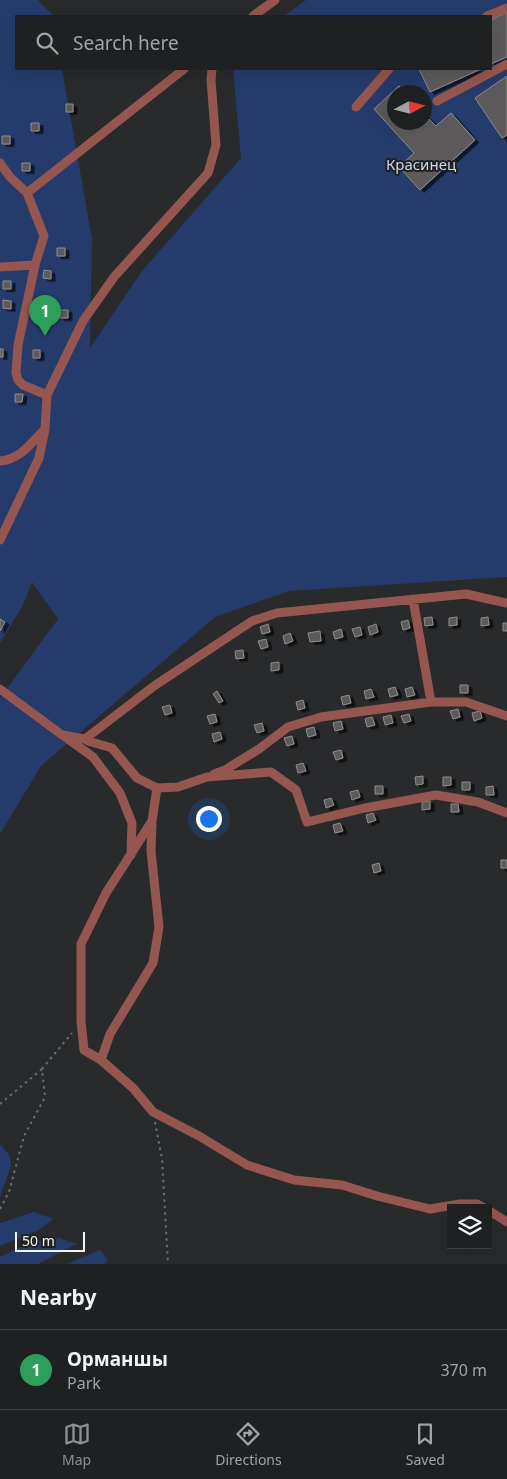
<!DOCTYPE html>
<html lang="en">
<head>
<meta charset="utf-8">
<style>
  :root { --surface:#1f2021; --page:#27282a; --text:#f1f3f6; --muted:#a1a3a5; --line:#3c3e3f; --accent:#8c9099 }
  body { margin:0; font-family:"Noto Sans",sans-serif; background:var(--page); color:var(--text) }
  .controls { position:absolute; right:15px; bottom:15px; display:grid; overflow:hidden; border-radius:0px; box-shadow:0 5px 20px #0002 }
  .controls button { width:45px; height:45px; display:grid; place-items:center; padding:0; border:0; border-bottom:1px solid var(--line); background:var(--surface); color:var(--text); font:25px sans-serif }
  .compass { position:absolute; left:387px; top:85px; width:45px; height:45px; border-radius:50%; background:var(--surface); box-shadow:0 5px 20px #0002; rotate:83deg }
  .scale { position:absolute; left:15px; bottom:12px; width:70px; box-sizing:border-box; padding-left:5px; border:2px solid #f3f4f5; border-top:0; font-size:14px; line-height:18px; white-space:nowrap; color:#f3f4f5; -webkit-text-stroke:4px #1f2123; paint-order:stroke }
  .you { position:absolute; left:208px; top:818px; width:18px; height:18px; margin:-12px; border:4px solid #fff; border-radius:50%; background:#1a73e8; box-shadow:0 0 0 8px #1a73e833 }
  .badge { display:grid; place-items:center; width:32px; height:32px; border-radius:50%; background:var(--accent); color:#fff; font-size:16px; font-weight:700 }
  .pin { position:absolute; translate:-50% -41px; filter:drop-shadow(0 1px 2px #0008) }
  .pin::after { content:''; position:absolute; top:26px; width:18px; height:15px; background:inherit; clip-path:polygon(0 0,100% 0,50% 100%) }
  .list { margin:0; padding:0; list-style:none }
  h2 { display:flex; justify-content:space-between; align-items:center; height:65px; margin:0; padding:0 20px; font-size:21px }
  h2 small { font-size:16px; font-weight:400; color:var(--muted) }
  .list li { display:grid; grid-template-columns:32px 1fr auto; gap:15px; align-items:center; box-sizing:border-box; height:80px; padding:0 20px; border-top:1px solid var(--line) }
  .list b { display:block; font-size:19px; white-space:nowrap }
  .list p { margin:0; font-size:16px; white-space:nowrap; color:var(--muted) }
  .list em { font-size:16px; font-style:normal; color:var(--muted) }
  .icon { flex:none; width:28px; height:28px; fill:none; stroke:currentColor; stroke-width:2; stroke-linecap:round; stroke-linejoin:round }
  .map { position:relative; flex:none; width:507px; height:1264px; overflow:hidden }
  .search { position:absolute; background:var(--surface); box-shadow:0 5px 20px #0002; left:15px; right:15px; top:15px; height:55px; display:flex; align-items:center; gap:12px; box-sizing:border-box; padding:0 18px; border-radius:0px; color:var(--muted); font-size:19px }
  .sheet { height:145px; background:var(--surface) }
  nav { display:flex; justify-content:space-around; align-items:center; box-sizing:border-box; height:70px; border-top:1px solid var(--line); background:var(--surface); font-size:14px; color:var(--muted) }
  nav a { display:grid; justify-items:center; gap:2px }
  nav .on { color:var(--accent) }
  .map>svg:first-child { display:block }
  .green { fill:#253b6b; fill-rule:evenodd }
  .building { fill:#5d5a5c; stroke:#8f8c8d; filter:url(#shadow) }
  .lines { fill:none; stroke-linecap:round; stroke-linejoin:round }
  .path { stroke:#6b6c6d; stroke-width:2; stroke-dasharray:2.5 4; stroke-linecap:butt }
  .minor { stroke:#95564f; stroke-width:9 }
  .labels { text-anchor:middle; stroke-width:4; stroke-linejoin:round; paint-order:stroke }
  .park-label { font-size:15px; fill:#ccd7ed; stroke:#1f2123 }
</style>
</head>
<body>
<div class="map">
<svg width="507" height="1264" viewBox="0 0 507 1264">
  <defs>
    <filter id="shadow"><feDropShadow dx="4" dy="2.5" stdDeviation="0" flood-color="#0009"/></filter>
  </defs>
  <rect width="100%" height="100%" fill="#292a2c"/>
  <path class="green" d="M0 0H38L53 15V16H16V69H62L92 239 90 348 142 271 241 158 233 69H491V16H284L306 0H507V577L289 591 215 617 41 766 0 834V698L58 619 32 582 23 605 0 643ZM394 92H424V122H394Z
    M0 1144 10 1156 11 1166 0 1197Z
    M34 1212 54 1219 37 1231 0 1246V1223Z
    M60 1238 69 1242 78 1243 38 1264H0V1257L31 1242Z
    M100 1250 108 1260 104 1264H67Z"/>
  <path class="building" d="M507 12V57L491 64V20Z
    M419 69H481L430 92Z
    M507 76V135L502 138 475 98Z
    M399 86 405 92H394V122H424V114L436 126 451 113 475 140 420 190 399 167 414 153 374 109Z
    M66 104H73V112H66Z
    M31 123H39V131H31Z
    M2 136H10V144H2Z
    M22 163H30V171H22Z
    M57 248H65V256H57Z
    M44 270 51 271V279L43 278Z
    M3 281H11V289H3Z
    M41 297H48V305H40Z
    M3 300 11 301V309L3 308Z
    M60 310H68V318H60Z
    M0 349H3V357H0Z
    M33 350H40V358H33Z
    M15 394H23L22 402H15Z
    M432 617 433 625 425 626 424 618Z
    M457 617V625L449 626V618Z
    M488 617 489 625 481 626V618Z
    M0 619 5 622 0 631Z
    M408 620 410 628 403 630 401 622Z
    M503 623H507V631H503Z
    M268 624 270 632 262 634 260 627Z
    M376 624 378 632 370 635 368 627Z
    M360 627 362 635 355 637 352 629Z
    M341 629 343 637 335 639 333 632Z
    M320 631 321 641 310 642 308 633Z
    M290 633 293 641 285 644 283 636Z
    M266 639 268 647 261 649 258 641Z
    M243 650 244 658 236 659 235 651Z
    M279 662V670L271 671V663Z
    M460 685H468V693H460Z
    M395 687 398 695 390 697 388 689Z
    M412 687 415 695 407 697 405 689Z
    M371 689 374 697 366 699 364 691Z
    M217 691 223 701 219 703 213 694Z
    M349 695 351 703 343 705 341 697Z
    M303 700 305 708 298 710 296 702Z
    M170 705 172 713 165 715 162 707Z
    M458 709 460 717 453 719 450 711Z
    M480 711 482 718 474 721 472 713Z
    M215 714 217 722 210 724 207 716Z
    M409 714 411 721 404 723 401 716Z
    M391 715 393 723 385 725 383 717Z
    M372 717 375 725 367 727 365 719Z
    M341 721 343 729 335 731 333 723Z
    M262 723 264 731 257 733 254 725Z
    M314 727 316 735 308 737 306 729Z
    M220 732 222 739 214 742 212 734Z
    M292 736 294 744 287 746 284 738Z
    M341 750 343 758 336 760 333 752Z
    M303 763 306 771 298 773 296 765Z
    M423 776V784L416 785 415 777Z
    M443 777H451V785L443 786Z
    M462 782H470V790H462Z
    M375 786H383V794H375Z
    M493 786 494 795H486V787Z
    M358 790 360 797 352 800 350 792Z
    M331 798 334 805 326 808 324 800Z
    M430 801V809L422 810V802Z
    M451 804H458L459 812H451Z
    M373 813 376 820 368 823 366 815Z
    M340 823 343 831 335 833 333 825Z
    M501 860H507V868H501Z
    M379 863 381 871 374 873 372 865Z"/>
  <g class="lines">
    <path class="path" d="M0 1104 42 1069
      M155 1122 162 1159 168 1264
      M0 1209 9 1192 24 1136 45 1097 42 1069 72 1033"/>
    <path class="minor" d="M253 16 275 0
      M487 16 507 8
      M437 101 507 64
      M356 107 389 69
      M0 163 10 177 27 193 44 236 35 265 18 345 16 373 18 380 23 385 47 395
      M27 193 184 69
      M0 267 35 265
      M0 461C20 460 32 442 45 429
      M0 540 39 458 45 429 47 395 83 321 114 277 208 173 216 145 211 80 212 69
      M413 599 431 702H466L507 716
      M0 689 62 735 85 739 154 686 252 621 277 613 466 594 507 603
      M64 736 93 757 120 793 132 823 131 855
      M85 739 88 741 112 748 137 778 157 788 178 787 207 777 271 772 296 790 307 822 365 808 436 795 478 802 507 813
      M214 774 225 770 259 749 288 727 321 717 431 702
      M157 788 152 821 106 893 81 944V1021L84 1050 101 1060 133 1088 153 1112 199 1136 247 1165 294 1180 342 1185 377 1196 430 1209 460 1204H477L484 1208
      M101 1060 110 1034 153 963 159 927 151 851 152 824
      M488 1210 507 1222"/>
  </g>
  <g class="labels">
    <g class="park-label">
      <text x="421" y="170">Красинец</text>
    </g>
  </g>
</svg>
<div class="controls">
<button><svg class="icon" aria-label="layers" viewBox="0 0 24 24"><path d="M12 4l9 5-9 5-9-5zM3 14l9 5 9-5"/></svg></button>
</div>
<svg class="compass" viewBox="-18 -18 36 36"><path d="M0-13l5 13h-10z" fill="#e53935"/><path d="M0 13l5-13h-10z" fill="#a1a3a5"/></svg>
<div class="scale">50 m</div>
<div class="you"></div>
<div class="pin badge" style="left:45px;top:336px;background:#2e9e5b">1</div>
<div class="search"><svg class="icon" aria-label="search" viewBox="0 0 24 24"><circle cx="10" cy="10" r="6"/><path d="M15 15l6 6"/></svg>Search here</div>
</div>
<section class="sheet">
<h2>Nearby<small></small></h2>
<ul class="list">
<li><span class="badge" style="background:#2e9e5b">1</span><div><b>Орманшы</b><p>Park</p></div><em>370 m</em></li>
</ul>
</section>
<nav>
<a class="on"><svg class="icon" aria-label="map" viewBox="0 0 24 24"><path d="M3 6l6-2 6 2 6-2v14l-6 2-6-2-6 2zM9 4v14M15 6v14"/></svg>Map</a>
<a><svg class="icon" aria-label="directions" viewBox="0 0 24 24"><path d="M12 3l9 9-9 9-9-9zM9 14v-3h6M13 9l2 2-2 2"/></svg>Directions</a>
<a><svg class="icon" aria-label="saved" viewBox="0 0 24 24"><path d="M7 4h10v16l-5-4-5 4z"/></svg>Saved</a>
</nav>
</body>
</html>
